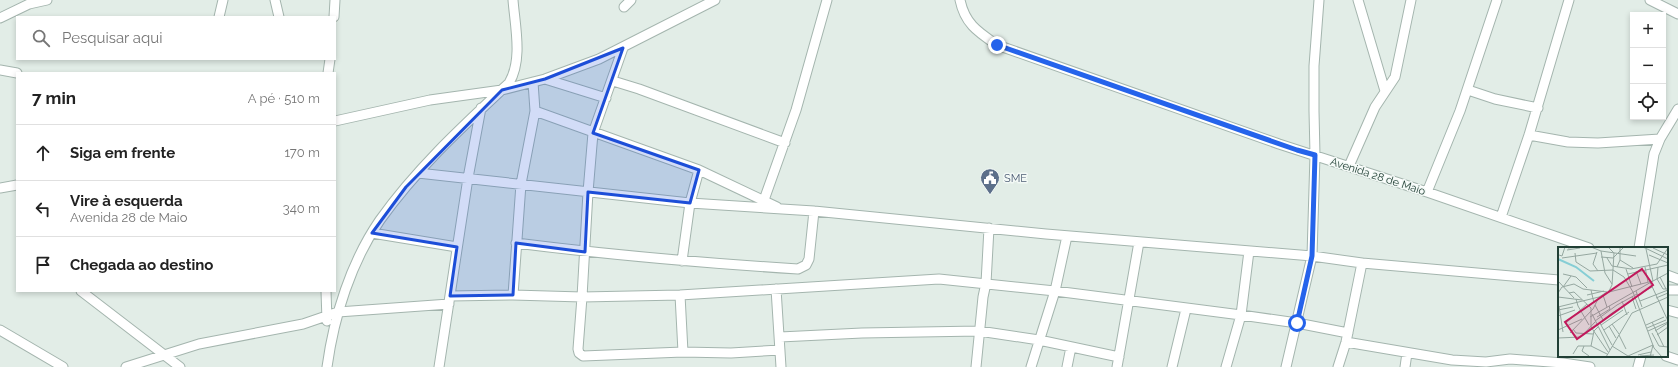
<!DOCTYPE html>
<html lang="pt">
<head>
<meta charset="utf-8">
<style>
  :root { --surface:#fff; --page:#f2f2f2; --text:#222; --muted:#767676; --line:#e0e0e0 }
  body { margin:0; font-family:Raleway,sans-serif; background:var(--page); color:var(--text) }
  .controls { position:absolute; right:12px; top:12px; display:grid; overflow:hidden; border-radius:0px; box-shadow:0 2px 6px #0003 }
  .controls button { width:36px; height:36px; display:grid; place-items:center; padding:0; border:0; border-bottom:1px solid var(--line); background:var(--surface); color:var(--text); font:20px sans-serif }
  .stop { position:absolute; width:12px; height:12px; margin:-9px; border:3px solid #2563eb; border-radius:50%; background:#fff }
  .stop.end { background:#2563eb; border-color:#fff; box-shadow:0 1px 4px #0008 }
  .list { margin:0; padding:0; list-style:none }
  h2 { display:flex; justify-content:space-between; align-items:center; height:52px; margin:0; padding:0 16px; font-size:17px }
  h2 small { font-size:13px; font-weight:400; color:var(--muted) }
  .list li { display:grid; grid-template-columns:26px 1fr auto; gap:12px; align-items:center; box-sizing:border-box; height:56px; padding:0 16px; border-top:1px solid var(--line) }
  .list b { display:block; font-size:15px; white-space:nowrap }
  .list p { margin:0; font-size:13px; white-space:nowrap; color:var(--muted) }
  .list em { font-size:13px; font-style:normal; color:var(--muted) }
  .icon { flex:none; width:22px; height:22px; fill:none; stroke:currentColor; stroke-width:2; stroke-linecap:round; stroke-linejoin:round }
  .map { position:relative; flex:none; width:1678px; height:367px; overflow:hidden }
  .search { position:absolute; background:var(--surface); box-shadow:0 2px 6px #0003; left:16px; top:16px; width:320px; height:44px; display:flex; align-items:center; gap:10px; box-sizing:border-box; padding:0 14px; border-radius:0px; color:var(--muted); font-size:15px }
  .panel { position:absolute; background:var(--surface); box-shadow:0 2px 6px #0003; left:16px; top:72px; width:320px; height:220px; border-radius:0px }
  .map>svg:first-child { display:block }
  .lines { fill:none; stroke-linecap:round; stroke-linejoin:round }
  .minor-casing { stroke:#a4b5ae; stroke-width:11 }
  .minor { stroke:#fff; stroke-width:9 }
  .route { stroke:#2563eb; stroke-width:5 }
  .marked { fill:#1d4ed8; fill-opacity:0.2; stroke:#1d4ed8; stroke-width:3; stroke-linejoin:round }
  .labels { text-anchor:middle; stroke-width:3; stroke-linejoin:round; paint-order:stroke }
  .street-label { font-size:11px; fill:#213f35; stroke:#f3f9f6 }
  .service-label { font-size:11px; fill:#4e5e75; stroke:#f3f9f6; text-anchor:start }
  .inset-river { fill:none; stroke:#86ced5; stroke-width:2 }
  .inset-road { fill:none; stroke:#95a7a0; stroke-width:1 }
  .view { fill:#c2185b; fill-opacity:0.15; stroke:#c2185b; stroke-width:2 }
  .inset-edge { fill:none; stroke:#213f35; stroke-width:2 }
</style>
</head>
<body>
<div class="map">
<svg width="1678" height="367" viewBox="0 0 1678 367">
  <rect width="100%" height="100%" fill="#e2ede7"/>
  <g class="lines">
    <g class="minor-casing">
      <path id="minor" d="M275 0 279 17
        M960 0C965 24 978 32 997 45L1279 144 1427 192 1589 248
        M1358 0 1385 91
        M1650 0 1678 14
        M624 7 631 0
        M219 17 223 0
        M334 17 335 0
        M0 18 29 4 47 0
        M623 48 593 133 588 192 582 297 578 349 579 353 583 356 683 352 731 353 780 350
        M0 70 17 73
        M328 73 330 59
        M545 79 606 98
        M613 81 639 89 785 143
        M1468 90 1495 99 1538 108
        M535 111 699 170 777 207
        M335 121 430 100 502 90 545 79 599 59 715 0
        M1529 135 1568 142 1598 143 1660 139
        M1349 166 1375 107 1395 77 1411 0
        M418 173 690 203 814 211 1046 234 1312 256 1362 263 1559 280
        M0 188 17 185
        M1427 192 1460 111 1497 0
        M764 200 796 110 827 0
        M1501 217 1529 135 1569 0
        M372 233 457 247
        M516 243C610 255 703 263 798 269L806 265 809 259 814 211
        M1639 248 1654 154 1660 139 1678 109
        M682 261 690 203 699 170
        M1667 275 1678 279
        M776 289 781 367
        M1667 290H1678
        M81 291 180 367
        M326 291 327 321
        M513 295 521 184 535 111 533 82
        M680 295 683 352
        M450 296 513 295 582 297 680 295 939 279 1055 291 1241 315 1297 323 1348 333
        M1667 310 1678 313
        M0 330 63 367
        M780 337 862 333 979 331 1039 340 1119 357
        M1346 342 1452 360 1486 362 1510 359 1563 363 1590 367
        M1666 356 1678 360
        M126 367 199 344 303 324 338 312 449 304
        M327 367C334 316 351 262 380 220 417 168 463 126 509 83 523 60 515 26 513 0
        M439 367 468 178 481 108
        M976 367 983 297 986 283 989 228
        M1031 367 1055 291 1067 236
        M1067 367 1071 347
        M1117 367 1139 242
        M1172 367 1186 309
        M1226 367 1241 315 1249 251
        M1286 367 1312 256 1315 155 1314 111V66L1319 0
        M1338 367 1346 342 1362 263
        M1405 367 1407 353
        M1638 367 1641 356"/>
    </g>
    <use href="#minor" class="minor"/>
  </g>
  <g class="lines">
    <path class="route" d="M997 45 1297 150 1315 155 1312 256 1297 323"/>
  </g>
  <path class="marked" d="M623 48 593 133 699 170 690 203 588 192 585 252 516 243 513 295 450 296 457 247 372 233 406 187 502 90 545 79Z"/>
  <defs>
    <g id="civic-pin" transform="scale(1)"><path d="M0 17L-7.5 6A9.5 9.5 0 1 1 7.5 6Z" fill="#5c6f8a" stroke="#f3f9f6"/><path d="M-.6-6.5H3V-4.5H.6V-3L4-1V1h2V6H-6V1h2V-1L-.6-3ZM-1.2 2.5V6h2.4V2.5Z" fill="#fff"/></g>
  </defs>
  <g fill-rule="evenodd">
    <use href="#civic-pin" x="990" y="178"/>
  </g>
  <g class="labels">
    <g class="street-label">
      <text transform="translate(1378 176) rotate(18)" y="4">Avenida 28 de Maio</text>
    </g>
    <g class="service-label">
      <text x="1004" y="182">SME</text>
    </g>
  </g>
  <g transform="translate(1558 247)">
    <rect width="110" height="110" fill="#e2ede7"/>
    <path class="inset-river" d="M0 12 18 20 36 34"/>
    <path class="inset-road" d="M33 0 43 4 78 9M50 0 56 6 54 38 51 44M85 0 110 12M10 1 23 0M95 1 110 8M9 3 22 1M43 4 47 26 54 37M39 5 35 17 40 24M17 6 18 15 32 24 55 23 66 30 75 45 96 101 104 110M1 8 4 9 7 0M91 8 110 16M43 10 55 11 66 0M4 11 39 6M49 11 54 19 73 22 99 17 110 1M62 13 75 21M59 20 62 13V0M87 20 90 35M100 20 99 32 105 42H109M68 22 74 40M78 24 83 37M5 27 18 30 29 41M70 27 110 18M102 30 108 42M0 34 16 51M92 35 110 74M5 40 13 29M33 43 36 56M78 44 84 60M51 45 95 34 110 26M0 46 4 40 16 37 25 42 49 45M11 46 16 45 33 61V80L50 105M29 48 46 44M45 48 49 60M80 48 94 40M0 50 24 53M74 50 78 62M98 51 110 46M18 52 20 59 31 78M64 54 69 68M82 54 110 43M37 58 45 73 54 66M1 59 5 85M0 60 41 50 49 45M0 63 15 60M54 66 70 56M34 67 52 103M0 69 17 63M32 70 95 34 88 2M39 70 52 62 51 59M37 74 59 58 79 47M94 75 106 100M8 76 29 57M54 77 61 87M43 78 54 98M88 78 106 70M51 79 58 91M89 81 108 73M15 82 18 86 35 87M34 82 42 76 43 78 65 63M0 83 24 72M46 83 71 65M90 84 110 75M97 84 110 76M12 86 35 62 41 50M94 86 101 99 110 100M61 88 68 102M99 88 110 80M0 91 23 90 37 75M26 99 24 104 31 109M33 99 49 107M54 99 70 109M15 107 20 99H33L36 84 40 80M80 108 93 105M70 109 95 98M82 109 96 108M48 110 74 66 110 50M92 110 95 98"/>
    <path class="view" d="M84 22 95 38 19 92 7 75Z"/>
    <rect width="110" height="110" class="inset-edge"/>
  </g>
</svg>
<div class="controls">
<button>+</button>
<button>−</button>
<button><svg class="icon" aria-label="locate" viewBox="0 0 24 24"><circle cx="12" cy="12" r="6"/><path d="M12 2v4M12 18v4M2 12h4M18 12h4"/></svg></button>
</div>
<div class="stop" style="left:1297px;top:323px"></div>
<div class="stop end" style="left:997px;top:45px"></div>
<div class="search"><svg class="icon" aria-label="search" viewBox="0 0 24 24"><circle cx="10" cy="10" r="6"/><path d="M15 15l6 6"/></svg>Pesquisar aqui</div>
<section class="panel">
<h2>7 min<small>A pé · 510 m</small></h2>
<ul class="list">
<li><svg class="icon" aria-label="ahead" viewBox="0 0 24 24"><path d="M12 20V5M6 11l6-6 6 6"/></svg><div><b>Siga em frente</b></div><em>170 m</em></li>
<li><svg class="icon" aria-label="left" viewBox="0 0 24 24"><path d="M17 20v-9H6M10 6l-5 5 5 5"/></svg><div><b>Vire à esquerda</b><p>Avenida 28 de Maio</p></div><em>340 m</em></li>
<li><svg class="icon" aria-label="arrive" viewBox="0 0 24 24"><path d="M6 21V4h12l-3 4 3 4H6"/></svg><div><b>Chegada ao destino</b></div></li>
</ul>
</section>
</div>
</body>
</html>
